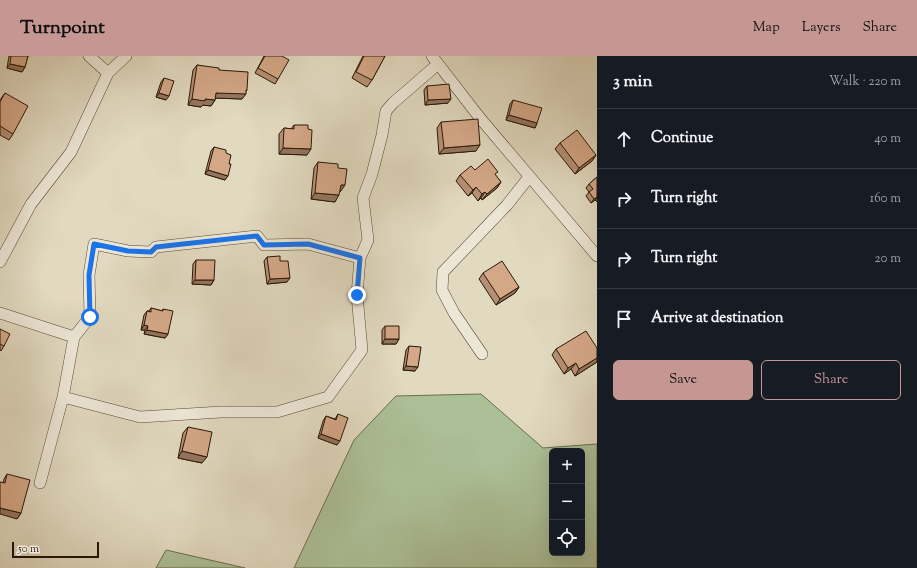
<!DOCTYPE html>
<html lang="en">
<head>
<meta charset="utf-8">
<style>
  :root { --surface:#171b24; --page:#20242c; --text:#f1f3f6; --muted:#9ea1a6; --line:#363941; --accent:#c59692 }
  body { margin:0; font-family:"Sorts Mill Goudy",serif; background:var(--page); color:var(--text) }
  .controls { position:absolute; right:12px; bottom:12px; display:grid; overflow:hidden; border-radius:6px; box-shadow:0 4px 16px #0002 }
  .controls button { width:36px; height:36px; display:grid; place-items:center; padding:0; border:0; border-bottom:1px solid var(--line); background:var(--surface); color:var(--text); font:20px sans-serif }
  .scale { position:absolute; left:12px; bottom:10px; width:87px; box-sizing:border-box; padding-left:4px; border:2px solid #291806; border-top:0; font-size:11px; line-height:14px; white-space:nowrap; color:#291806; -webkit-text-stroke:3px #ece6d6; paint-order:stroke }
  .stop { position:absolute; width:12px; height:12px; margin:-9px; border:3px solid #1a73e8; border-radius:50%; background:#fff }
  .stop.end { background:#1a73e8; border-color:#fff; box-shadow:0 1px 4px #0008 }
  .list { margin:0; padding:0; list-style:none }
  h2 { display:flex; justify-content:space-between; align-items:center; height:52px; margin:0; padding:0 16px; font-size:17px }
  h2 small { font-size:13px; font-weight:400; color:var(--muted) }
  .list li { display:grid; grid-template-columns:26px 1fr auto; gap:12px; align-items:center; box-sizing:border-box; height:60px; padding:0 16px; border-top:1px solid var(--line) }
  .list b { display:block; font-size:15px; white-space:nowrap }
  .list em { font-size:13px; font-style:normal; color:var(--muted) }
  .actions { display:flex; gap:8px; padding:12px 16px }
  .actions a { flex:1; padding:9px 0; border:1px solid var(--accent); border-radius:6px; text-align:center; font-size:14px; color:var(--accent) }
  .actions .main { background:var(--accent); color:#111 }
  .icon { flex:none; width:22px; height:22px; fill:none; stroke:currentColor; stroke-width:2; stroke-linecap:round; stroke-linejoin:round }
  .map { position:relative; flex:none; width:597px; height:512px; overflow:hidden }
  header { display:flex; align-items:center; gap:24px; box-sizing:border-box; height:56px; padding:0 20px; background:var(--accent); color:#111 }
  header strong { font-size:19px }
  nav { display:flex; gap:22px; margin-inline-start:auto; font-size:14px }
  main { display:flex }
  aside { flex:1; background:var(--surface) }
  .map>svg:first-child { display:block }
  .green { fill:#acc098; stroke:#6a6c4f; fill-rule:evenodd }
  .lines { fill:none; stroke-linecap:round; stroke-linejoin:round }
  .street-casing { stroke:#574834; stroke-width:12 }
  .street { stroke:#ece6d6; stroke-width:11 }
  .wall { fill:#b69074; stroke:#291806 }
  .shaded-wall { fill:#94755e; stroke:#291806 }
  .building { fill:#d4a787; stroke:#291806 }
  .route { stroke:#1a73e8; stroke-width:5 }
</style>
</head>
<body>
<header>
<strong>Turnpoint</strong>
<nav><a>Map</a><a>Layers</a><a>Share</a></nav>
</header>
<main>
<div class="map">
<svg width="597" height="512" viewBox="0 0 597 512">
  <rect width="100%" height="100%" fill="#e1d9c0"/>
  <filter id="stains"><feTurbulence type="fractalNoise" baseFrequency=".005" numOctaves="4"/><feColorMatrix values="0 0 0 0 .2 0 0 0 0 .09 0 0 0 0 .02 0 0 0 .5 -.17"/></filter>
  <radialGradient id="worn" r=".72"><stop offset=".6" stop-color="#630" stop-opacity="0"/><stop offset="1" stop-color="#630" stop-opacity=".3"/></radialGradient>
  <path class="green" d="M481 338 543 392 597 388V512H294L354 384 396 340ZM552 395H582V497H552Z
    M166 494 245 512H156Z"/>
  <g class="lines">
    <g class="street-casing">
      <path id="street" d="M89 0 108 17
        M432 0 480 62 597 200
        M0 206 31 148 71 96 108 17 126 0
        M0 257 74 281 63 341 40 427
        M74 281 90 261 89 219 94 188 128 195 151 196 156 191 257 180 264 189 308 188 360 202
        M482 298 454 257 442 234 443 216 507 149 529 121
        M63 341 140 361 221 356H277L328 341 362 294 357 239 360 202 368 184 363 142 372 118 382 79 386 55 393 47 438 8"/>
    </g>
    <use href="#street" class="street"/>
  </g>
  <path class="wall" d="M9 0H28L25 11 22 16 7 12Z
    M264 0H282L278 23 275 28 255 17Z
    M363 0H385L372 24 367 31 352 22Z
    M197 9 219 14 246 36 242 43 215 42V44L211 50 203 49 201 51 188 49 193 14Z
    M164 22 166 44 156 41 161 26Z
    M427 30 448 47 425 49 424 34Z
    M5 37 13 78 9 84 0 79V44Z
    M513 44 537 67 535 72 506 64 510 48Z
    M441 66 476 95 439 98 437 72Z
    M294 69 307 99 279 98V78L284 72 291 73Z
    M560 87 596 99 592 105 575 118 555 93Z
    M214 91 226 97 225 124 205 118 211 95Z
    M318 106 338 112 341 135H340L335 146 311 143 314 112Z
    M475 114 495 119 501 126 497 132 482 144 481 142 478 145 472 137 468 140 456 125 460 119Z
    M597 121V146L595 144 591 147 586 140 589 136 586 132 589 128Z
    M267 201 280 205 287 226 267 228 264 205Z
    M196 204 214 224 211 229 192 228 193 208Z
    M483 217 519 231 515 237 496 249 479 223Z
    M151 252 162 255 163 253 168 278 165 282 144 278 145 274H141L144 259 147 255H149Z
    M385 270 399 283 396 288H382V274Z
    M0 273 4 290 1 295 0 294Z
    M409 290 415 315 403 314 406 294Z
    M597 292V306L575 320 571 313 564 318 552 299 556 293Z
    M338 358 337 389 318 382 323 365 326 360 335 363Z
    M188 371 202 407 178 402 183 377Z
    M7 418 21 457 17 463 3 427 4 423Z"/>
  <path class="shaded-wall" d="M10 8 25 11 22 16 7 12Z
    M247 34 244 38H246L242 43 212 42 216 37Z
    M159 37 169 40 166 44 156 41Z
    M192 43H205L215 44 211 50 203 49 201 51 188 49Z
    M451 43 448 47 425 49 428 44Z
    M509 59 537 67 535 72 506 64Z
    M480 89 476 95 439 98 444 92Z
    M283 92 311 93 307 99 279 98Z
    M596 99 592 105 575 118 579 112Z
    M208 114 228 120 225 124 205 118Z
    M501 126 497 132 482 144 487 138Z
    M341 129H345L341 135H336Z
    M476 131 472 137 468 140 473 134Z
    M485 136 481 142 478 145 482 138Z
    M315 137 339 139 335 146 311 143Z
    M597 141 595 144 591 147 594 143Z
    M290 222 287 226 267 228 270 223Z
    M195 224H214L211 229 192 228Z
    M519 231 515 237 496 249 500 243Z
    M144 269 148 270 145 274H141Z
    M147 274 168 278 165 282 144 278Z
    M385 283H399L396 288H382Z
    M597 302V306L575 320 579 313Z
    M576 307 571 313 564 318 568 312Z
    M406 310 418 311 415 315 403 314Z
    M321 378 340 385 337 389 318 382Z
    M182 395 207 401 202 407 178 402Z
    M0 452 21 457 17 463 0 458Z"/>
  <path class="building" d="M11 0H28L25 11 10 8Z
    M265 0H282L289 4 278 23 258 12Z
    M364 0H385L372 24 356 16Z
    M197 9 219 12V14L248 16 247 34H246V38L216 37 215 44 205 43V45L192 43Z
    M164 22 174 25 169 40 159 37Z
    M449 28 451 43 428 44 427 30Z
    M5 37 28 50 13 78 0 70V46Z
    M513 44 542 52 537 67 509 59Z
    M478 63 480 89 444 92 441 66Z
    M294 69H308V73L312 74 311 93 283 92 284 72 294 73Z
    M577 74 596 99 579 112 560 87Z
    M214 91 226 94V97L231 99 229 108H231L228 120 208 114Z
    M488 103 498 116 495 118 501 126 487 138 485 136 482 138 476 131 473 134 460 119 471 110 475 114Z
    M318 106 338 108V112L347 113 345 129H341L339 139 315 137Z
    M597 121V141L594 143 589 136 593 133 589 128Z
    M280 200V205H288L290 222 270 223 267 201Z
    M196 204H215L214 224H195Z
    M502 205 519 231 500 243 483 217Z
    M151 252 163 255V253L173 255 168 278 147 274 148 270 144 269 147 255 151 256Z
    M385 270H399V283H385Z
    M0 273 10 278 4 290 0 288Z
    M586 275 597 292V302L579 313 576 307 568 312 556 293Z
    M409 290 421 291 418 311 406 310Z
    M338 358 348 362 340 385 321 378 326 360 336 364Z
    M188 371 212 376 207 401 182 395Z
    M7 418 30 424 21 457 0 452V426L5 427Z"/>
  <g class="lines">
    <path class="route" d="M90 261 89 219 94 188 128 195 151 196 156 191 257 180 264 189 308 188 360 202 357 239"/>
  </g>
  <rect width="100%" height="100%" filter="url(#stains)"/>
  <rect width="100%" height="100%" fill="url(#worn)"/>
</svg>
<div class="controls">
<button>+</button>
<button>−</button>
<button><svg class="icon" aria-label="locate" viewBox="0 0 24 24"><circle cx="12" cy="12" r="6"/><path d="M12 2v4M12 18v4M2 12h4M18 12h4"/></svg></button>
</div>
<div class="scale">50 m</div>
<div class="stop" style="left:90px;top:261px"></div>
<div class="stop end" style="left:357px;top:239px"></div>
</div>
<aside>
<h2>3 min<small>Walk · 220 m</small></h2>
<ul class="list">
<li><svg class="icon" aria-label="ahead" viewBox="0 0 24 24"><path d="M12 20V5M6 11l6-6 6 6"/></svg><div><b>Continue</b></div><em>40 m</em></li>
<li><svg class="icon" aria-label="right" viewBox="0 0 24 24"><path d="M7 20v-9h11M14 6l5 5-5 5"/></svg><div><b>Turn right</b></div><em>160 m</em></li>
<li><svg class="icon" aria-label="right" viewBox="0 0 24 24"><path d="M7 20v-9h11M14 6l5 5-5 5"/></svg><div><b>Turn right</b></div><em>20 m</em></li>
<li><svg class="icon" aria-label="arrive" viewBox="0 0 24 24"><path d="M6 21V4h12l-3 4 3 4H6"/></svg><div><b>Arrive at destination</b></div></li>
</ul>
<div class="actions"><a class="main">Save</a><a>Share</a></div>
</aside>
</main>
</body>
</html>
